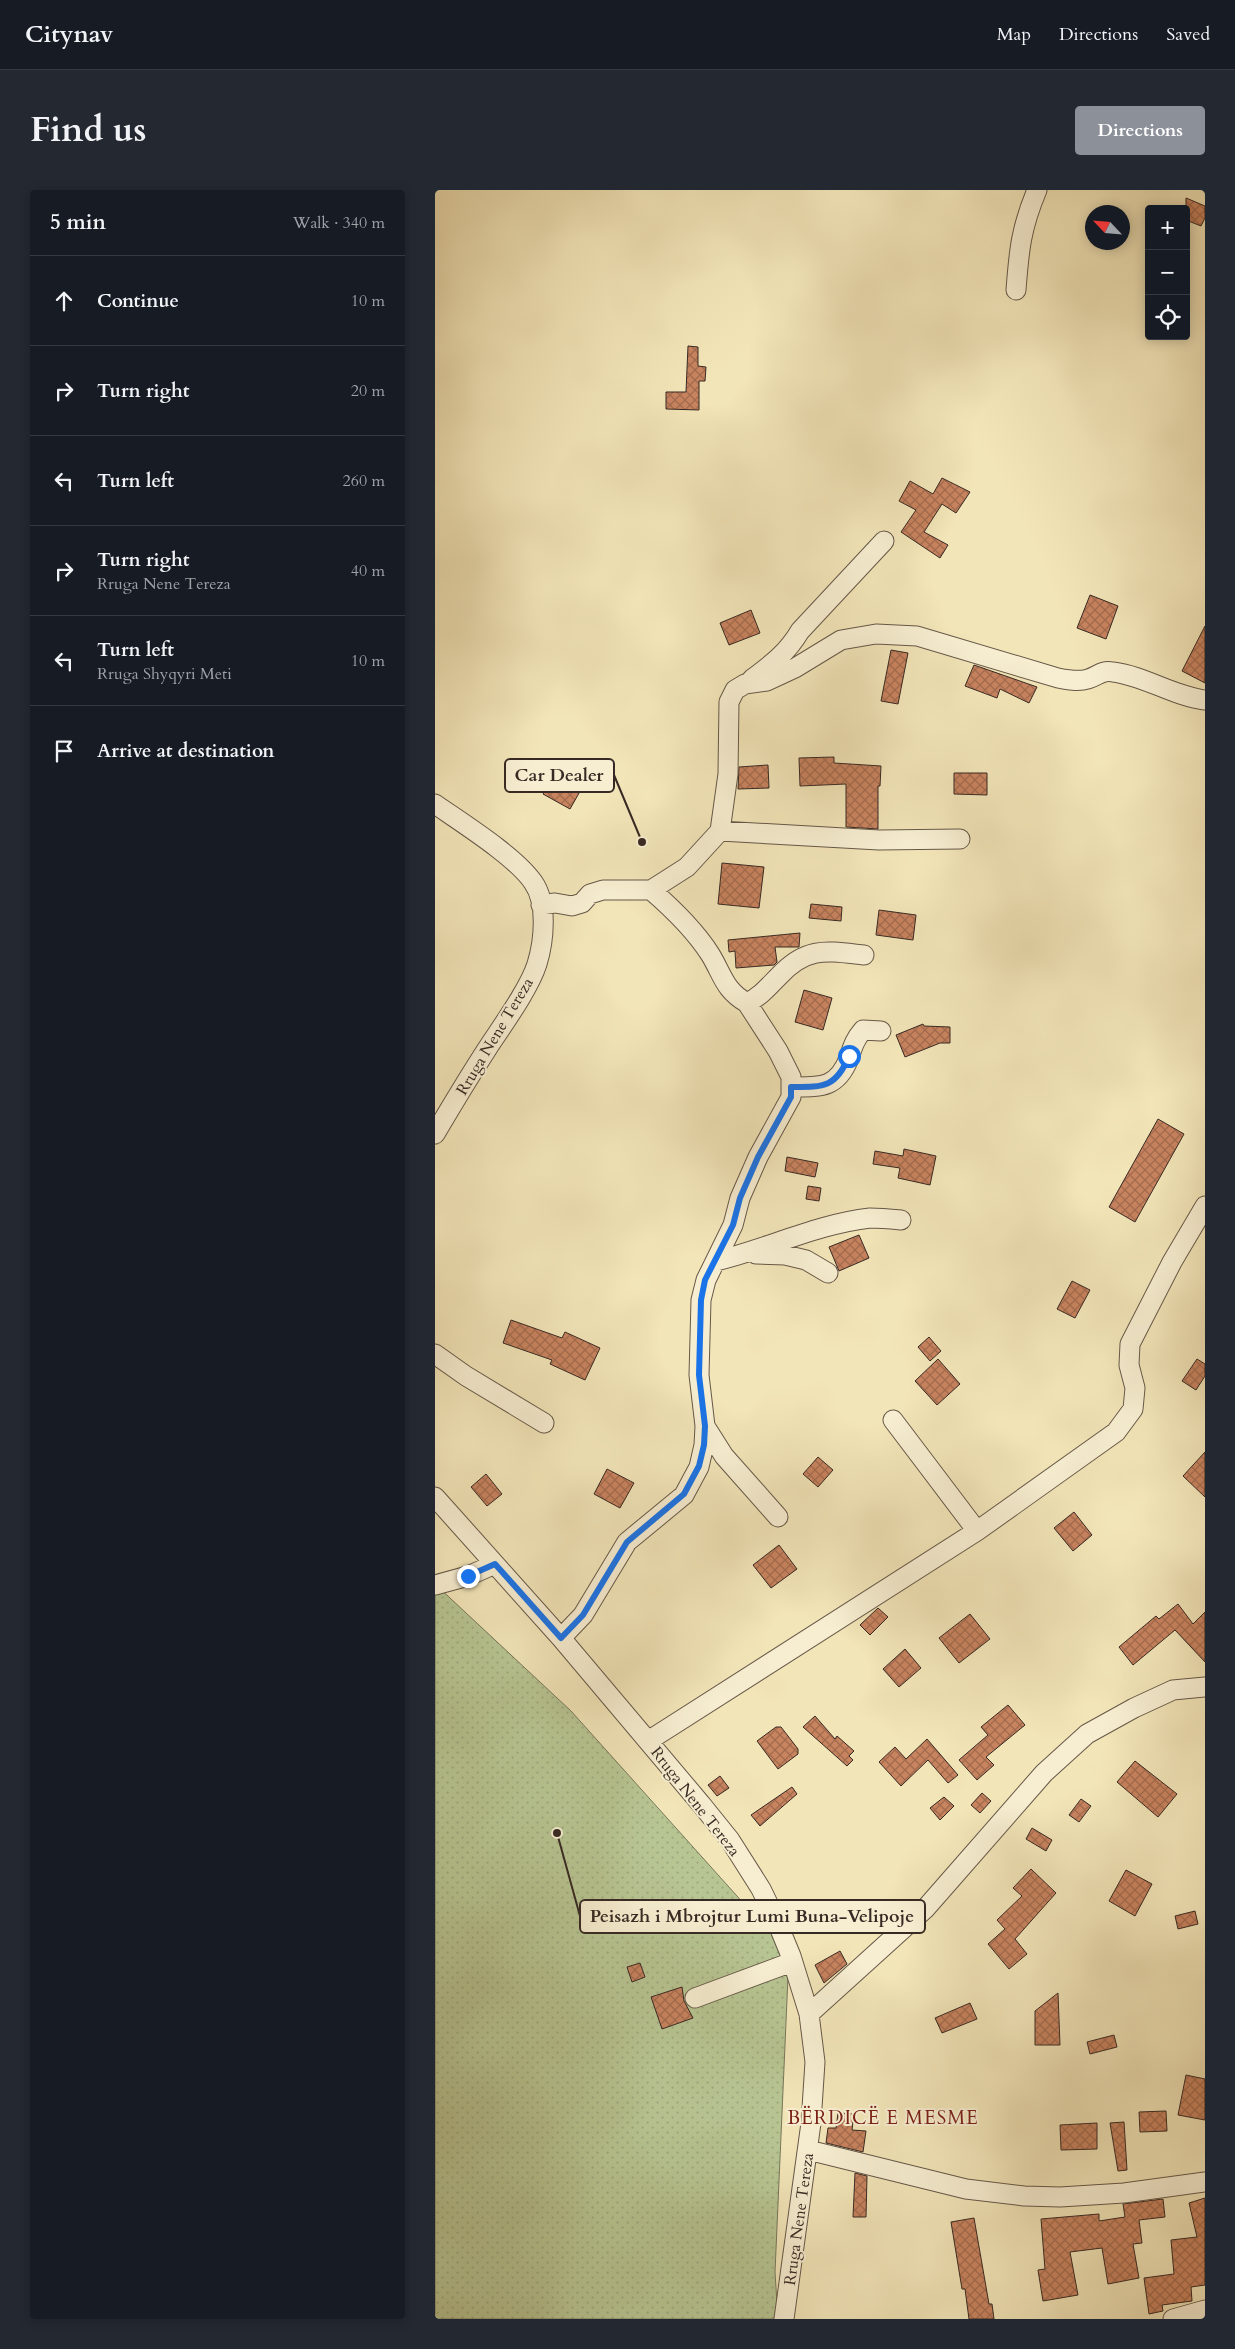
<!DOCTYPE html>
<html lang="en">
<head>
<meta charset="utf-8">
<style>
  :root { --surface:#171b24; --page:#242831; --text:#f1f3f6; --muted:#9ea1a6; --line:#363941; --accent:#8c9099 }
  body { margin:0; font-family:Cardo,serif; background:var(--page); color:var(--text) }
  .controls { position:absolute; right:15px; top:15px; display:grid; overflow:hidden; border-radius:5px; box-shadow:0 2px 12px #0003 }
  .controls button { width:45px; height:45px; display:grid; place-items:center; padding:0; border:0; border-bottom:1px solid var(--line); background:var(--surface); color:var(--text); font:25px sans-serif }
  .compass { position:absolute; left:650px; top:15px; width:45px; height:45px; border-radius:50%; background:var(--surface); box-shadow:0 2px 12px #0003; rotate:296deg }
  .stop { position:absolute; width:15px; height:15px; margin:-11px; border:4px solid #1a73e8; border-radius:50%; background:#fff }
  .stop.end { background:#1a73e8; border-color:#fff; box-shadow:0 1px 5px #0008 }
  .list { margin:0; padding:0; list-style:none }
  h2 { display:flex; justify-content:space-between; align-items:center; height:65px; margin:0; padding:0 20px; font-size:21px }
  h2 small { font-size:16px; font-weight:400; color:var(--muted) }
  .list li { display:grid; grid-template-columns:32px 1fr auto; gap:15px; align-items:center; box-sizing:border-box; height:90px; padding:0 20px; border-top:1px solid var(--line) }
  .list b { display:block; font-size:19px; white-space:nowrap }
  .list p { margin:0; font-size:16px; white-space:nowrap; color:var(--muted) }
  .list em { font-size:16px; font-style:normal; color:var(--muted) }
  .icon { flex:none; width:28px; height:28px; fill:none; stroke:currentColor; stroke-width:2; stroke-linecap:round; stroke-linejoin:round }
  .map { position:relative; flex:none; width:770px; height:2129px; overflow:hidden; border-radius:5px }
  header { display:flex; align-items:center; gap:30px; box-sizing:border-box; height:70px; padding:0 25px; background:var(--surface); border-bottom:1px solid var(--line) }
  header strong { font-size:24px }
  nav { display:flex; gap:28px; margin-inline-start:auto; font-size:18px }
  .intro { display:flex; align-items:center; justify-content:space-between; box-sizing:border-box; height:120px; padding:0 30px }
  h1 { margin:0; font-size:35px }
  .button { padding:12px 22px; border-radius:5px; background:var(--accent); color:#fff; font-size:18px; font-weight:700 }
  main { display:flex; gap:30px; padding:0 30px }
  aside { flex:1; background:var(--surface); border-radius:5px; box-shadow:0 2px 12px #0003 }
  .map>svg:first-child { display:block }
  .park { fill:url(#park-dots); stroke:#77775a }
  .building { fill:url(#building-cross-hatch); stroke:#372923 }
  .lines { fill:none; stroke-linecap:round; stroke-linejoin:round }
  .minor-casing { stroke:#665848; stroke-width:21 }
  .minor { stroke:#f7eed1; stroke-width:19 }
  .route { stroke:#1a73e8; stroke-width:6 }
  .labels { text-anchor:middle; stroke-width:4; stroke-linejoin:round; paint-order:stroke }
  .street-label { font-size:16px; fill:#372923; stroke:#f7eed1 }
  .quarter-label { font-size:19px; letter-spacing:1px; fill:#7a1f14; stroke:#f7eed1 }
  .leader { fill:none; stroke:#372923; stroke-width:2 }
  .callout-dot { fill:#372923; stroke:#f7eed1; stroke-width:2 }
  .callout { fill:#f7eed1; stroke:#372923; stroke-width:2 }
  .callout-label { font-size:18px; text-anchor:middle; font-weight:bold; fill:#372923 }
</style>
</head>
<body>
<header>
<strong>Citynav</strong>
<nav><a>Map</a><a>Directions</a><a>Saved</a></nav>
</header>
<div class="intro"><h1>Find us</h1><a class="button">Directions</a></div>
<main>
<aside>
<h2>5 min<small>Walk · 340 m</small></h2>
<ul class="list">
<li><svg class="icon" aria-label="ahead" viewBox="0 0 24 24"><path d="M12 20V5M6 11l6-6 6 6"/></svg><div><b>Continue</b></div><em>10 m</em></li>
<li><svg class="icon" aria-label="right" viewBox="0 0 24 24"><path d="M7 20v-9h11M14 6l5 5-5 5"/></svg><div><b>Turn right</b></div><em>20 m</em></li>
<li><svg class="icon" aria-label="left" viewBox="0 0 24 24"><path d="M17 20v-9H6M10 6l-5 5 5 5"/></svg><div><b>Turn left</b></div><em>260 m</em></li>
<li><svg class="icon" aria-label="right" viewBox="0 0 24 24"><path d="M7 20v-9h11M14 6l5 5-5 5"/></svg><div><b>Turn right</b><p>Rruga Nene Tereza</p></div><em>40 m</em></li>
<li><svg class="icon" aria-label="left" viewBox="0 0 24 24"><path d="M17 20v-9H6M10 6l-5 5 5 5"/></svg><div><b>Turn left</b><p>Rruga Shyqyri Meti</p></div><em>10 m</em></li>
<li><svg class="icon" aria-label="arrive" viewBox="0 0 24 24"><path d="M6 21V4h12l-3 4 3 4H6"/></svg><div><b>Arrive at destination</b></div></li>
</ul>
</aside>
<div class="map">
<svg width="770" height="2129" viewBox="0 0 770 2129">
  <defs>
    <pattern id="park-dots" width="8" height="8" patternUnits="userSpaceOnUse" patternTransform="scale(1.25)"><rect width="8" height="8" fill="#b7c592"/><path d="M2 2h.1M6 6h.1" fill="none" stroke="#9ea97e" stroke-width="1.8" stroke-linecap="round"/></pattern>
    <pattern id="building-cross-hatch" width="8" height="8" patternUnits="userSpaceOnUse" patternTransform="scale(1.25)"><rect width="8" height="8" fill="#c8835f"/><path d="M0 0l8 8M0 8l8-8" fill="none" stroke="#a36b4e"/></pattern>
  </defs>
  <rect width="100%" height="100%" fill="#f2e5b8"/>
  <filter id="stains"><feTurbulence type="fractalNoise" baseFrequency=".004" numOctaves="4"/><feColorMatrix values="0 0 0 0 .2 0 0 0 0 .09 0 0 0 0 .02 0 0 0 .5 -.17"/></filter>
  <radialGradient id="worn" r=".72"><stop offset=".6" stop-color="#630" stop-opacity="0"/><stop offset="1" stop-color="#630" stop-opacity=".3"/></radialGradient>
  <path class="park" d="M0 1394 136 1521 354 1764 340 2082 343 2129H0Z"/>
  <path class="building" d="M751 8 770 16V28L766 36 751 30Z
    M253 156 263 157V176L271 177 270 191H264V220L231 219V202H251Z
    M507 288 535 302 521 323 507 314 489 342 513 355 505 368 466 342 481 320 464 311 475 291 498 304Z
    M655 405 683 416 671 449 642 438Z
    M316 420 325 443 294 455 285 433Z
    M770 436V493L747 481Z
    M456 460 473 463 463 514 446 511Z
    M539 475 602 497 594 513 565 499 562 508 530 496Z
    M399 567V573L446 576 445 596H443V639L411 637V594L365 596 364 568Z
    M125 574 152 589 135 619 108 604Z
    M333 575 334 598 303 599 304 577Z
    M519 583H552V605L519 604Z
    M287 673 329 677 324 718 283 714Z
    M376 714 407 717 406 731 374 728Z
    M444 720 481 725 478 750 441 745Z
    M365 743 364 757H340L342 772 339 775 301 778 300 761 294 762 293 750Z
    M369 800 397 808 388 840 360 832Z
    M488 834 489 836 515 837V853H505L470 867 461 845Z
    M723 929 749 944 700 1032 674 1017Z
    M469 959 501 966 495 995 463 988 465 978 438 974 440 961 468 966Z
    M352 967 383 973 380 987 350 981Z
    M373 996 386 998 384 1011 371 1009Z
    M424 1045 434 1068 404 1081 394 1057Z
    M637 1091 655 1100 640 1128 622 1119Z
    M76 1130 127 1148 130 1142 165 1158 150 1190 115 1174 117 1170 68 1153Z
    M494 1147 506 1161 495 1171 483 1157Z
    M503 1169 525 1194 502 1215 480 1191Z
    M762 1169 770 1174V1186L761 1200 747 1191Z
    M770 1262V1307L748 1286Z
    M383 1267 398 1280 383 1297 368 1284Z
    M172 1279 199 1293 185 1318 159 1304Z
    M51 1284 67 1304 52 1316 36 1297Z
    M639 1322 657 1345 638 1361 619 1338Z
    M344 1355 362 1379 336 1398 318 1375Z
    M743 1414 758 1434 770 1422V1472L740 1440 698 1475 684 1457 721 1426 724 1429Z
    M443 1418 453 1427 435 1445 425 1435Z
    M535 1424 555 1449 524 1473 504 1448Z
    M470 1459 486 1478 464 1497 448 1479Z
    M573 1515 590 1535 551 1567 559 1575 542 1590 524 1570 553 1545 546 1537Z
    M380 1526 400 1549 402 1546 419 1561 414 1566 418 1570 412 1576 368 1537Z
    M341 1537H346L363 1559V1564L343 1579 322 1551Z
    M492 1549 523 1585 513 1593 493 1570 466 1596 444 1572 460 1557 471 1569Z
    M700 1571 742 1604 723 1627 682 1592Z
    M285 1586 294 1598 282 1606 273 1595Z
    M357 1597 362 1604 325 1636 316 1625Z
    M547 1603 556 1611 545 1623 536 1615Z
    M509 1607 519 1616 505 1630 495 1618Z
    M646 1609 656 1616 644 1632 634 1625Z
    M597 1638 617 1650 611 1661 591 1649Z
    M596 1679 621 1703 580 1749 592 1764 574 1779 553 1754 570 1739 562 1730 587 1706 578 1698Z
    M691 1680 717 1694 700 1726 674 1711Z
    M760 1721 763 1734 743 1739 740 1726Z
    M405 1761 412 1774 389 1793 380 1775Z
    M205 1773 210 1787 197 1792 192 1777Z
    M247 1797 249 1811 258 1828 227 1839 216 1807Z
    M623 1803 625 1855H600V1821Z
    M535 1813 542 1829 507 1843 500 1828Z
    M679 1845 682 1857 655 1864 652 1852Z
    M751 1885 770 1889V1930L743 1925Z
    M731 1921 732 1941 705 1942 704 1922Z
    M403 1923 419 1924 417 1940 431 1941 428 1962 391 1953 393 1938H401Z
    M689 1932 692 1980 683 1981 675 1933Z
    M662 1933V1959L626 1960 625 1935Z
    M420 1983 432 1986 431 2027H418Z
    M770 2008V2095L756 2097 757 2111 727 2115 728 2121 714 2124 709 2088 739 2084 736 2050 762 2047 754 2013Z
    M728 2009 730 2027 704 2030 707 2053 698 2054 704 2088 673 2094 667 2058 635 2062 643 2105 608 2111 603 2080 610 2079 606 2029 664 2024V2031L690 2027 688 2014Z
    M539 2028 554 2114H557L559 2129H534L530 2099H527L516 2032Z"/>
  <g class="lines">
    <g class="minor-casing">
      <path id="minor" d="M581 100C584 60 586 38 602 0
        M317 489C337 474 352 463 365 441L449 351
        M0 614C27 633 80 666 98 692 113 713 109 751 102 774 94 799 67 836 52 859 34 887 17 915 0 944
        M285 641 444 650 525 649
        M216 700C238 719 259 739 275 764 288 785 289 800 312 813 327 805 332 798 344 786 372 756 392 761 429 765
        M106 715 120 713 137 716 147 713 155 704 168 700H216L252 677 285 641 293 584 294 512 300 500 310 494 332 491 360 478 406 450 441 444 482 446 623 488C633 490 643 492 653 489 663 486 666 480 678 482 710 486 738 506 770 510
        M356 897C385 897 402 899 414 868 418 856 420 849 428 840L446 841
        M321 1064 350 1065 371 1070 393 1083
        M281 1071C332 1059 382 1034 435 1028 445 1028 456 1029 466 1030
        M0 1164 31 1186 109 1233
        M458 1230 542 1341
        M270 1236 289 1266 343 1327
        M0 1307 126 1448 266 1614 295 1650 326 1699 342 1732 356 1766 374 1824 380 1872 376 1933 349 2129
        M0 1395 33 1386 60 1374
        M126 1448 148 1425 192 1352 249 1305 264 1277 269 1255 270 1236 264 1185 266 1110 271 1090 298 1035 305 1008 323 967 356 907V887L343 861 312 813
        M213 1551 542 1341 681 1242 698 1219 700 1198 694 1175 695 1154 737 1072 770 1016
        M260 1808 357 1772
        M374 1824 490 1719 609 1583 652 1544 699 1518 738 1500 770 1497
        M373 1960 531 1999 589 2006 625 2007 689 2003 770 1992
        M738 2129 770 2120"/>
    </g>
    <use href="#minor" class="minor"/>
  </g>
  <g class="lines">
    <path class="route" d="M33 1386 60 1374 126 1448 148 1425 192 1352 249 1304 264 1276 269 1255 270 1236 264 1185 266 1110 270 1090 298 1035 305 1008 323 967 356 907V897C388 897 401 898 414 866"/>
  </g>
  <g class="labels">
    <g class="street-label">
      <text transform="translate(59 846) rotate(-59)" y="6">Rruga Nene Tereza</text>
      <text transform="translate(261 1611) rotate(52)" y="6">Rruga Nene Tereza</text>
      <text transform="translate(363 2029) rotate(-82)" y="6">Rruga Nene Tereza</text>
    </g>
    <g class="quarter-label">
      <text x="448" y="1934">BËRDICË E MESME</text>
    </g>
  </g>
  <path class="leader" d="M207 652L179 585M122 1643L145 1726"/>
  <g class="callout-dot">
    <circle cx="207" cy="652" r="5"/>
    <circle cx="122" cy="1643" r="5"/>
  </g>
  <g class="callout">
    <rect x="70" y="569" width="109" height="33" rx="5"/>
    <rect x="145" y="1710" width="345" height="33" rx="5"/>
  </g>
  <g class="callout-label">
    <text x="124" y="591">Car Dealer</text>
    <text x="317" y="1732">Peisazh i Mbrojtur Lumi Buna-Velipoje</text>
  </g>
  <rect width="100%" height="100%" filter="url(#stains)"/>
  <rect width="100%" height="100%" fill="url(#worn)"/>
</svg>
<div class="controls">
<button>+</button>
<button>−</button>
<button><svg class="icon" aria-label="locate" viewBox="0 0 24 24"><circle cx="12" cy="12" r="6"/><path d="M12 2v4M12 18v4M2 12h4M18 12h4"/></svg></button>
</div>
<svg class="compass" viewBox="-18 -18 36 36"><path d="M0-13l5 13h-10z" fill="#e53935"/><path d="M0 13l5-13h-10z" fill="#9ea1a6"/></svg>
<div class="stop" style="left:414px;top:866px"></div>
<div class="stop end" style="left:33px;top:1386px"></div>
</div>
</main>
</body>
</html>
